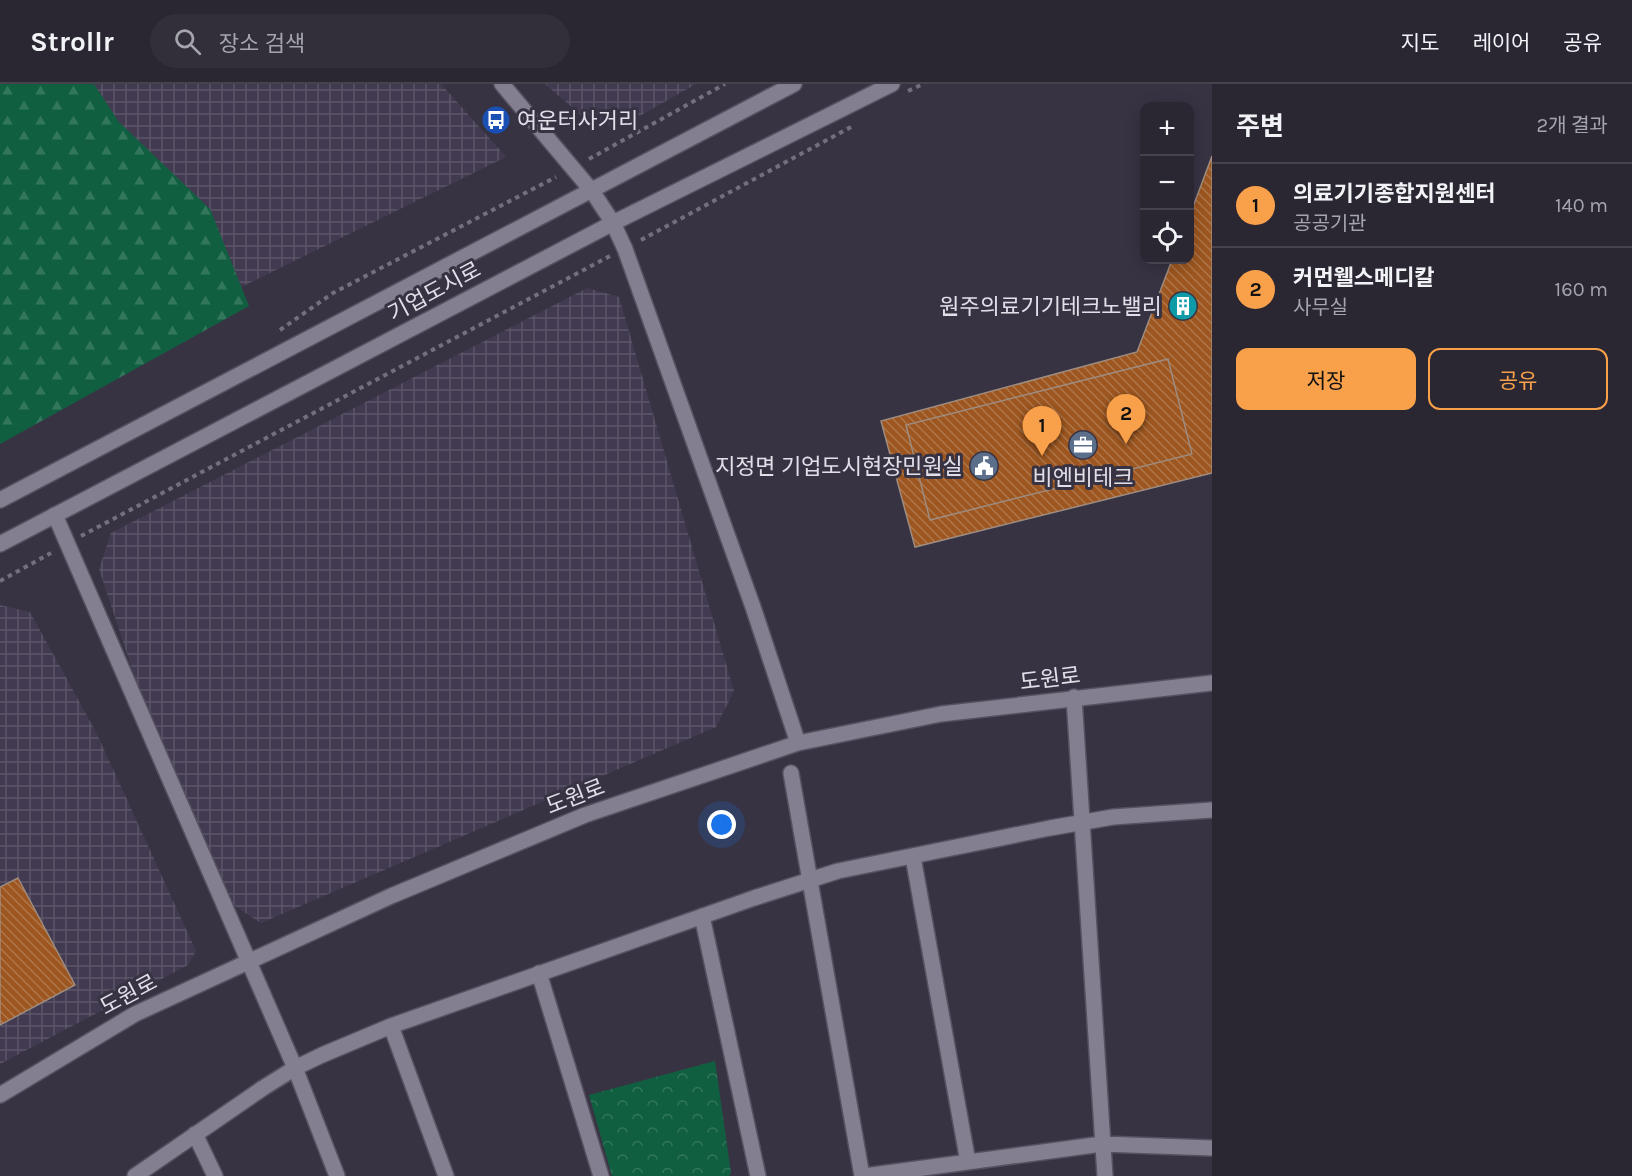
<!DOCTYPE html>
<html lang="ko">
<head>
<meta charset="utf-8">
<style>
  :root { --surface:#2a2632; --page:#322e3a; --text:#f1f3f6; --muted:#a5a5ac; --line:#46434d; --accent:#f8a14a }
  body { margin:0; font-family:Karla,"Noto Sans KR",sans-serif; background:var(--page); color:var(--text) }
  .controls { position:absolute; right:18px; top:18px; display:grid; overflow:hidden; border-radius:12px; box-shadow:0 3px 15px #0003 }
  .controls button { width:54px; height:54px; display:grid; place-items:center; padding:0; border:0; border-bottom:2px solid var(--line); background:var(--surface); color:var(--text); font:30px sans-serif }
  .you { position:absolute; left:722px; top:741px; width:21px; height:21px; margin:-15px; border:4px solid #fff; border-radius:50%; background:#1a73e8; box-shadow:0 0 0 9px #1a73e833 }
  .badge { display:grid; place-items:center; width:39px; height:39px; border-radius:50%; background:var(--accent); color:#111; font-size:20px; font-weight:700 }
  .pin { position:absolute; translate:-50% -50px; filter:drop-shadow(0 2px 3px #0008) }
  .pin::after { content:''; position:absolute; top:32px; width:21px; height:18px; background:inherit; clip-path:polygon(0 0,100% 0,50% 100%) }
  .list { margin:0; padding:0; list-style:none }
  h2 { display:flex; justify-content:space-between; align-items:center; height:78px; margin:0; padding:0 24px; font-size:26px }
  h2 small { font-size:20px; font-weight:400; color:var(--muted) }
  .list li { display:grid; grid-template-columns:39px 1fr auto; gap:18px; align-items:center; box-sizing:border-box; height:84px; padding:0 24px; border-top:2px solid var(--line) }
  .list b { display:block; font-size:22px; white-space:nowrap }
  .list p { margin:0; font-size:20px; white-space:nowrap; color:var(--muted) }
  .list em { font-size:20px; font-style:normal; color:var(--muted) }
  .actions { display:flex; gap:12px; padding:18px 24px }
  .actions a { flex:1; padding:14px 0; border:2px solid var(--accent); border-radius:12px; text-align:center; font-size:21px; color:var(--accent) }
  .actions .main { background:var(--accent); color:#111 }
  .icon { flex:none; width:33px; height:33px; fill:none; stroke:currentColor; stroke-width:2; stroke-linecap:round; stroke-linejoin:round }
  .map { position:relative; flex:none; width:1212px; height:1092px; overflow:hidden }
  header { display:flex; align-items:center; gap:36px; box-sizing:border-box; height:84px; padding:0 30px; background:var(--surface); border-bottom:2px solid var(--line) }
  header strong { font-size:28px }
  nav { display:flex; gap:33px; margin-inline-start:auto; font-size:21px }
  .search { width:420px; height:54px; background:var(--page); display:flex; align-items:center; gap:15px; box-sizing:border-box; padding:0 21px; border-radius:33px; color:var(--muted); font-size:22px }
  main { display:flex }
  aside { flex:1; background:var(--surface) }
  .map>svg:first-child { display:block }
  .industrial { fill:url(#industrial-grid) }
  .forest { fill:url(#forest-firs) }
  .park { fill:url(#park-crowns) }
  .building { fill:url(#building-back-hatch); stroke:#9e8c80; stroke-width:1.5 }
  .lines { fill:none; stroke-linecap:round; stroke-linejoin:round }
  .street-casing { stroke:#56515f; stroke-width:18 }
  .secondary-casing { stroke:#56515f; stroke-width:18 }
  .path { stroke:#746f7d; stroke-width:4; stroke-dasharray:4.5 4.5; stroke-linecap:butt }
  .street { stroke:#847e91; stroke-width:15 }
  .secondary { stroke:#847e91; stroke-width:15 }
  .labels { text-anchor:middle; stroke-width:6; stroke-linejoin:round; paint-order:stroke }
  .poi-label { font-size:22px; fill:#e2dfe9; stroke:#383343; text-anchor:end }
  .street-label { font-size:22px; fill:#e2dfe9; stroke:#383343 }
</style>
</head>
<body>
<header>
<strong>Strollr</strong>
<div class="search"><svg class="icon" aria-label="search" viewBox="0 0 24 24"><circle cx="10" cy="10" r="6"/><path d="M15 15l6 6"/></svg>장소 검색</div>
<nav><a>지도</a><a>레이어</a><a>공유</a></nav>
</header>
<main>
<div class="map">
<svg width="1212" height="1092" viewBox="0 0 1212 1092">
  <defs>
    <pattern id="industrial-grid" width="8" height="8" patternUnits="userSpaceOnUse" patternTransform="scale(1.5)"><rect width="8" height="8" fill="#423a50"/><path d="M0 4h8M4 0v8" fill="none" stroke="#5d5669"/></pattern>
    <pattern id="forest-firs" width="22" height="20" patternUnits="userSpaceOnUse" patternTransform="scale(1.5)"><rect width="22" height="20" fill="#0f5f40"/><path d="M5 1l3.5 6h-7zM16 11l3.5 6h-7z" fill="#32765c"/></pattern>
    <pattern id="park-crowns" width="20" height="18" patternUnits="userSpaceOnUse" patternTransform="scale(1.5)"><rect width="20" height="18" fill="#0f5f40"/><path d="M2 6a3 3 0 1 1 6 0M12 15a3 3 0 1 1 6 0" fill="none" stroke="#32765c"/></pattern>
    <pattern id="building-back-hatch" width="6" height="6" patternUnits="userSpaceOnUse" patternTransform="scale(1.5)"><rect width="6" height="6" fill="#9d561f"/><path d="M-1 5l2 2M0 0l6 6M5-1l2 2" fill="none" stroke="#af764a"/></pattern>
  </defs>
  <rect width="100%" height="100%" fill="#383343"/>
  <path class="industrial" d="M88 0H441L506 73 231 208Z
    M545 0H696L620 43 589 38Z
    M587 204 619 213 734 607 716 643 261 839 225 816 148 633 99 485 111 449Z
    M0 521 30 528 97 650 196 867 188 881 0 980Z"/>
  <path class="forest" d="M0 0H94L119 38 210 125 249 222 0 360Z"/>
  <path class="park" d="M715 977 731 1089 729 1092H612L589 1011Z"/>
  <path class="building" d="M1212 72V389L915 463 881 337 1137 268 1172 176H1190V131Z
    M1168 275 1192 370 930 436 906 341Z
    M18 794 75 901 0 941V803Z"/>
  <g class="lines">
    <g class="street-casing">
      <path id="street" d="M613 139 625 165 753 523 798 659
        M55 431 295 984 337 1092
        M1074 613 1105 1092
        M791 689 862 1092
        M913 773 968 1078
        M702 832 758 1092
        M539 889 601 1092
        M391 942 446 1092
        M0 1011 135 930 391 812 585 731 798 659 941 630 1212 599
        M195 1050 215 1092
        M135 1092 263 1004 295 984 322 971 391 942 754 814 838 787 1050 744 1113 733 1212 726
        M864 1092 1102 1060 1212 1064"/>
    </g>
    <g class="secondary-casing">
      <path id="secondary" d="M502 0 592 107 613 139
        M0 416 794 0
        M0 460 613 139 892 0"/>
    </g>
    <path class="path" d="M908 7 923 0
      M589 75 725 0
      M641 156 851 43
      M280 246 333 209 556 93
      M81 452 610 172
      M0 497 51 469"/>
    <use href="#street" class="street"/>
    <use href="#secondary" class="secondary"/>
  </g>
  <defs>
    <g id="bus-disc" transform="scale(1.5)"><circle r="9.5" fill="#1a4fb4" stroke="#383343"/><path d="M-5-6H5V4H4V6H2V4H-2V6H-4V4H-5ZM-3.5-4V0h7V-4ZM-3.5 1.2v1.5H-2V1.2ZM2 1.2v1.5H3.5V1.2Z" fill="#fff"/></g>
    <g id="building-disc" transform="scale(1.5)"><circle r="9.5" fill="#0f9aa8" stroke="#383343"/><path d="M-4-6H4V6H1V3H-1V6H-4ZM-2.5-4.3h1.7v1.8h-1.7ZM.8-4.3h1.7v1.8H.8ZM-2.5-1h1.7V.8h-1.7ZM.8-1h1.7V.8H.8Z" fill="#fff"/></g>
    <g id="office-disc" transform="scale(1.5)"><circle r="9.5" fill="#5c6f8a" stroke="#383343"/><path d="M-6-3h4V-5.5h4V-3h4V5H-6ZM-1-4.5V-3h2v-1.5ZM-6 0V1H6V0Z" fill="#fff"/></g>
    <g id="civic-disc" transform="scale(1.5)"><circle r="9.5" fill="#5c6f8a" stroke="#383343"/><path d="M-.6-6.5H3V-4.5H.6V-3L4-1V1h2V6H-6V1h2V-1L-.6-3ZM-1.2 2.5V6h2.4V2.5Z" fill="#fff"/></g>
  </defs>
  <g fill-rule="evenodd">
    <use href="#bus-disc" x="496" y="36"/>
    <use href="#building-disc" x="1183" y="222"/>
    <use href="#office-disc" x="1083" y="361"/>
    <use href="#civic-disc" x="984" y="382"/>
  </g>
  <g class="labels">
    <g class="poi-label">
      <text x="517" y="44" text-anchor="start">여운터사거리</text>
      <text x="1162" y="230">원주의료기기테크노밸리</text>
      <text x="963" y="390">지정면 기업도시현장민원실</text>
      <text x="1083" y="401" text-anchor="middle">비엔비테크</text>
    </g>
    <g class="street-label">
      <text transform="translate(434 207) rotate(-28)" y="8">기업도시로</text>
      <text transform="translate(1050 594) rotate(-7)" y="8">도원로</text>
      <text transform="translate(575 712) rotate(-21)" y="8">도원로</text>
      <text transform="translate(128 910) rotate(-28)" y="8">도원로</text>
    </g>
  </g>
</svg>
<div class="controls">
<button>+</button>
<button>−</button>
<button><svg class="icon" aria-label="locate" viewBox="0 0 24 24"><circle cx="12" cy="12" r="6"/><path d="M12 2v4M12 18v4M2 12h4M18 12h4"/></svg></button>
</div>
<div class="you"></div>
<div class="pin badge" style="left:1042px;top:372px">1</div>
<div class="pin badge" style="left:1126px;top:360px">2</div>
</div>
<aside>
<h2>주변<small>2개 결과</small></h2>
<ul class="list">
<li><span class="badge">1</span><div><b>의료기기종합지원센터</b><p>공공기관</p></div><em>140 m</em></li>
<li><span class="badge">2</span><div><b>커먼웰스메디칼</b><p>사무실</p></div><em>160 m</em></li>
</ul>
<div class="actions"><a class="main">저장</a><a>공유</a></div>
</aside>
</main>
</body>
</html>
